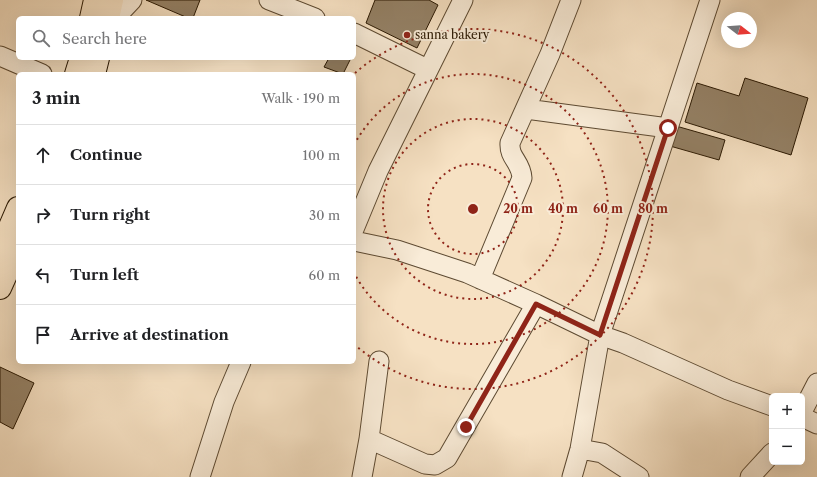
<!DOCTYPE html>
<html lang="en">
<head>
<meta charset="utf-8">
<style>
  :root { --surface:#fff; --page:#f6f6f6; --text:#202124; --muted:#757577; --line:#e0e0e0 }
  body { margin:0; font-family:"Libre Caslon Text",serif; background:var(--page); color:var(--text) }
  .controls { position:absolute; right:12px; bottom:12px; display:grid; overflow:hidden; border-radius:6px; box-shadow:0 4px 16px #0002 }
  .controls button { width:36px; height:36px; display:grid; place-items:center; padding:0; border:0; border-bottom:1px solid var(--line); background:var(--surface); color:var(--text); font:20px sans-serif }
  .compass { position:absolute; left:721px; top:12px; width:36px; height:36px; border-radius:50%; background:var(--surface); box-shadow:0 4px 16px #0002; rotate:107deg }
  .stop { position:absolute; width:12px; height:12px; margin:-9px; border:3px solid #8f2418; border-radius:50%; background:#fff }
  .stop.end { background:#8f2418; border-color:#fff; box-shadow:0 1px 4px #0008 }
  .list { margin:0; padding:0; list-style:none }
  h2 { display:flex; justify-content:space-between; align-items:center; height:52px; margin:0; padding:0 16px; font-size:17px }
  h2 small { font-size:13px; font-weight:400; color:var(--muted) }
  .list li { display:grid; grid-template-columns:26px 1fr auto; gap:12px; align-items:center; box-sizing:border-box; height:60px; padding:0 16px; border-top:1px solid var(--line) }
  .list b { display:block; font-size:15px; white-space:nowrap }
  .list em { font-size:13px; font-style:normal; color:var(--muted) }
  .icon { flex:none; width:22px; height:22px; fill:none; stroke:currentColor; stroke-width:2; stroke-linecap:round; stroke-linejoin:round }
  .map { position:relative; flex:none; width:817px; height:477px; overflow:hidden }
  .search { position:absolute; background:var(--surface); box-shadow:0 4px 16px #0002; left:16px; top:16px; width:340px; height:44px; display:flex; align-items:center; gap:10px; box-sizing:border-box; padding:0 14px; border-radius:6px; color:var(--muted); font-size:15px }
  .panel { position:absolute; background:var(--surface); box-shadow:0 4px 16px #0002; left:16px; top:72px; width:340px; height:292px; border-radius:6px }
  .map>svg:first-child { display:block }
  .building { fill:#948166; stroke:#2a1802 }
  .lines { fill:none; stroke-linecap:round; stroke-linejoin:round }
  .minor-casing { stroke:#5d4a32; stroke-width:21 }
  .major-casing { stroke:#2a1802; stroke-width:24 }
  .minor { stroke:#f9ecd8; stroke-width:19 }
  .major { stroke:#f6e1c3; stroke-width:22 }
  .route { stroke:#8f2418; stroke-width:5 }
  .ring { fill:none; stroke:#8f2418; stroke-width:2; stroke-dasharray:2 4 }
  .poi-dot { fill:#8f2418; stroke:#f9ecd8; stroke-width:1.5 }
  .labels { text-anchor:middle; stroke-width:4; stroke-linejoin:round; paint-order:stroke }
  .poi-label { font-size:12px; fill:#2a1802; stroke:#f9ecd8; text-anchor:start }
  .centre { fill:#8f2418; stroke:#f9ecd8; stroke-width:2 }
  .ring-label { font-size:12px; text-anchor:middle; font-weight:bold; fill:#8f2418; stroke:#f9ecd8; stroke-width:4; stroke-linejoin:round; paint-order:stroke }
</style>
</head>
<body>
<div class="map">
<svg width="817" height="477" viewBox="0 0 817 477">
  <rect width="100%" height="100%" fill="#f6e1c3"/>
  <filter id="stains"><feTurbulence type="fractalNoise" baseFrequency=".005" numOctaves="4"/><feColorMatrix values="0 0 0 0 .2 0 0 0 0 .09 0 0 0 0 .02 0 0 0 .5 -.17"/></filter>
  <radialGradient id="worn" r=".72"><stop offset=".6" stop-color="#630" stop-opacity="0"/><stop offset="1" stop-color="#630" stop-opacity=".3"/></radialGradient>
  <path class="building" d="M146 0H200L193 18H188Z
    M375 0H429L438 5 417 48 366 23Z
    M329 58H351L343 74 324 67Z
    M745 78 808 98 791 155 685 122 697 83 739 96Z
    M676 126 725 140 719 160 670 146Z
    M0 367 34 383 13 429 0 422Z"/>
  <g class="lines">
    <g class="minor-casing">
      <path id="minor" d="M269 0 315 18
        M115 18 132 0
        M354 33 427 69
        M0 56 42 74
        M526 109 668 128
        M354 229 378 171 463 0
        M354 241 397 250 467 273 536 304 600 335 623 343 728 390 772 406
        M480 279 522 178C521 161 509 159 510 143L550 54 571 0
        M802 412 817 383
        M802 417 817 424
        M369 439 425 464 435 465 447 458 536 304
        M580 449 602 453 639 477
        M200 477 224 402 241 362
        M362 477 369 439 379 361
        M572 477 580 449 600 335 710 0
        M750 477 772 453"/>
    </g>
    <g class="major-casing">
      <path id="major" d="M91 18 95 0
        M108 18 112 0
        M76 74 81 58
        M94 74 98 58
        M0 250 18 208
        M0 288 18 248"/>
    </g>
    <use href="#minor" class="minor"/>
    <use href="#major" class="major"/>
  </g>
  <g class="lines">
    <path class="route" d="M466 427 536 304 600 335 668 128"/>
  </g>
  <g class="ring">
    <circle cx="473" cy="209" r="45"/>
    <circle cx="473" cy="209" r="90"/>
    <path d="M354 145A135 135 0 1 1 354 273"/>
    <path d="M355 73A180 180 0 1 1 355 345"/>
  </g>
  <circle class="poi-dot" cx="407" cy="35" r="4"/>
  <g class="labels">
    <g class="poi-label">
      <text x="415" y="39">sanna bakery</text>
    </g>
  </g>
  <circle cx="473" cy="209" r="6" class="centre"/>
  <g class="ring-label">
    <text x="518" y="213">20 m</text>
    <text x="563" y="213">40 m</text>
    <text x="608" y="213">60 m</text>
    <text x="653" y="213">80 m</text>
  </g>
  <rect width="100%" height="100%" filter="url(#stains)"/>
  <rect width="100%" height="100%" fill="url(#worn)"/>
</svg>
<div class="controls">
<button>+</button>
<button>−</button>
</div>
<svg class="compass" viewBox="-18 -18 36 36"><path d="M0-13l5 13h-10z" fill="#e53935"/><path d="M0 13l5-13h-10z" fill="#757577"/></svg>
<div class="stop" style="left:668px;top:128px"></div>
<div class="stop end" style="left:466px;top:427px"></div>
<div class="search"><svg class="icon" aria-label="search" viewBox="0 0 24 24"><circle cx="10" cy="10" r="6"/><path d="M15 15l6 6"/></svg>Search here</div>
<section class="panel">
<h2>3 min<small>Walk · 190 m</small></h2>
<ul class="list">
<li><svg class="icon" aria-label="ahead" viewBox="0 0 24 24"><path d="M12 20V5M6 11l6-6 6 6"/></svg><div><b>Continue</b></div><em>100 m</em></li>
<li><svg class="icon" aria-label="right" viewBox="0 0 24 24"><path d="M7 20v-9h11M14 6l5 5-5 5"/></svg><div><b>Turn right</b></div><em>30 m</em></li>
<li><svg class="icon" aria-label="left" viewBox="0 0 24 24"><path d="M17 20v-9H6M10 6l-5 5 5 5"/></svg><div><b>Turn left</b></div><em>60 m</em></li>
<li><svg class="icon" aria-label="arrive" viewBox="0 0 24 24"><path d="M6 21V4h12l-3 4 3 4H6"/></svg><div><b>Arrive at destination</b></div></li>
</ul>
</section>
</div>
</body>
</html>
